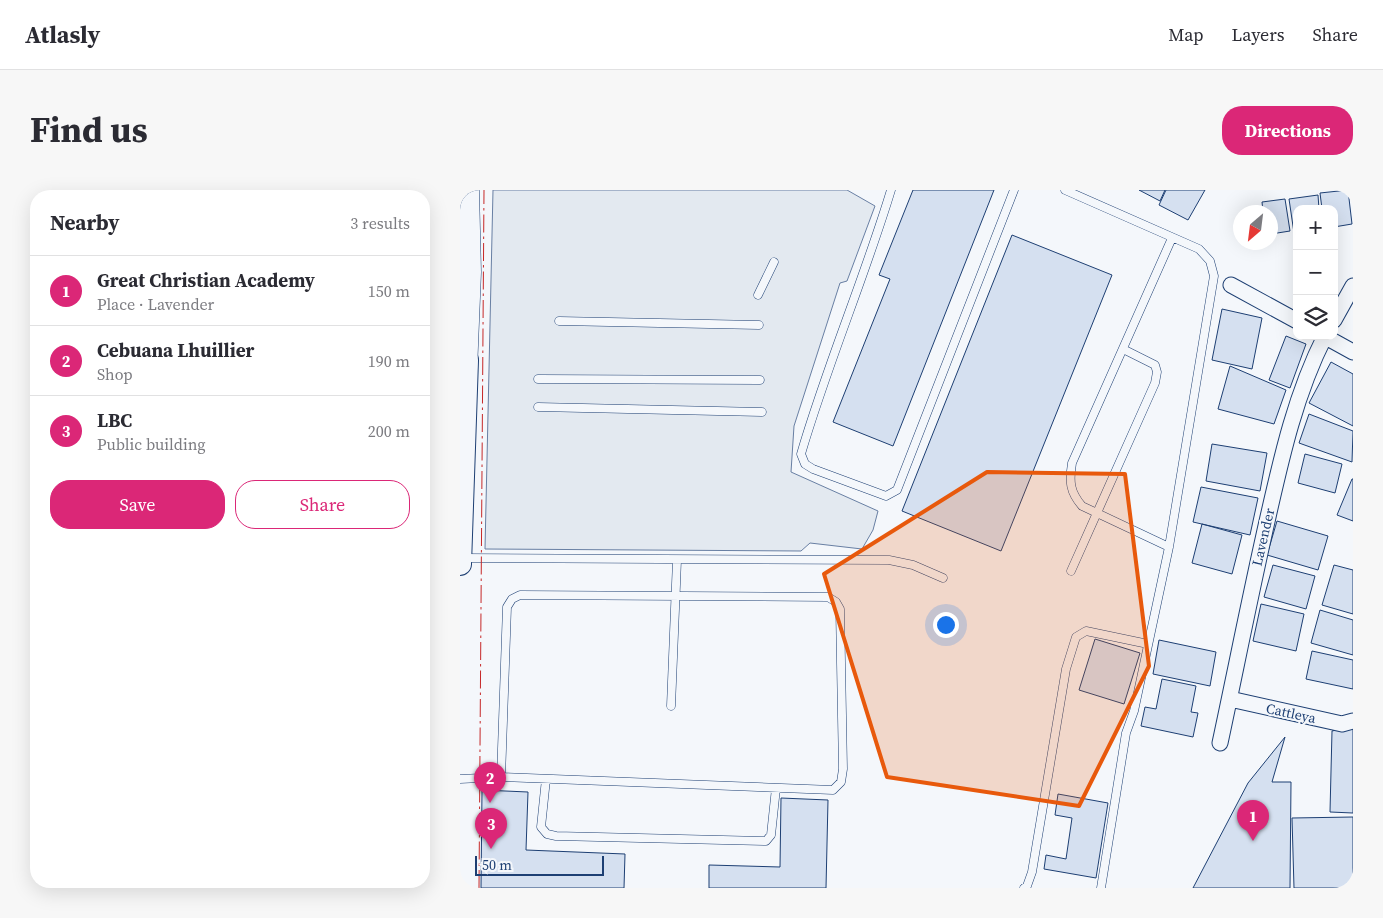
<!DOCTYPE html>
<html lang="en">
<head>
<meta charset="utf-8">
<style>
  :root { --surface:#fff; --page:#f7f7f7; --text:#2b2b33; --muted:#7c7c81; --line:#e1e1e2; --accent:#db2777 }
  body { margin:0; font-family:"Source Serif 4",serif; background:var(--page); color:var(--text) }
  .controls { position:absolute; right:15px; top:15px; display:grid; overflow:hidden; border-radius:10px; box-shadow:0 5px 20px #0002 }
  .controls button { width:45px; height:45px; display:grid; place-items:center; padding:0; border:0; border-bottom:1px solid var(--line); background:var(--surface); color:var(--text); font:25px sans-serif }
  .compass { position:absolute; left:773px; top:15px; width:45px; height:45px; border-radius:50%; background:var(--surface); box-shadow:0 5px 20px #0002; rotate:208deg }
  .scale { position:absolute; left:15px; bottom:12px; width:129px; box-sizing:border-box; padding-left:5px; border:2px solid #1d3f73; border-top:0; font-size:14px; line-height:18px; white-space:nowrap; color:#1d3f73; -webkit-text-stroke:4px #f4f7fb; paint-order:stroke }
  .you { position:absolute; left:485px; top:434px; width:18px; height:18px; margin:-12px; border:4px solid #fff; border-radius:50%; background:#1a73e8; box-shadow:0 0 0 8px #1a73e833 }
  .badge { display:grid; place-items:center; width:32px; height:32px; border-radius:50%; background:var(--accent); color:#fff; font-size:16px; font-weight:700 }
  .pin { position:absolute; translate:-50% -41px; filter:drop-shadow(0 1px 2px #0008) }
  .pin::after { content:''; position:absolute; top:26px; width:18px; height:15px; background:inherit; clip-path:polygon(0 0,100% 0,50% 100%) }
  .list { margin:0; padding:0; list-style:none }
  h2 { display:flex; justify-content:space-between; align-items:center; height:65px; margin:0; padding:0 20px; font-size:21px }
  h2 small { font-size:16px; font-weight:400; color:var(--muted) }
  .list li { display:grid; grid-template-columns:32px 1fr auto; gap:15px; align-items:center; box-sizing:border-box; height:70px; padding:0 20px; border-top:1px solid var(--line) }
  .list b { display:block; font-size:19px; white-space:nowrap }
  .list p { margin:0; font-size:16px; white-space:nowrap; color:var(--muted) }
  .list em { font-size:16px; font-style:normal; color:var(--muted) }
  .actions { display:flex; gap:10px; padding:15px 20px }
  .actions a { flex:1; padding:11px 0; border:1px solid var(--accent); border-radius:20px; text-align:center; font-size:18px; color:var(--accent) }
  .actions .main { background:var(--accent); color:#fff }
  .icon { flex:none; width:28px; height:28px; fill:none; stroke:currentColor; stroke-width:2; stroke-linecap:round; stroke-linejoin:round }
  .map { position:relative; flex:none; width:893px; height:698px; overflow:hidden; border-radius:20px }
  header { display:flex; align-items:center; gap:30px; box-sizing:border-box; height:70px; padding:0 25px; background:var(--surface); border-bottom:1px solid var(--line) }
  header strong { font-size:24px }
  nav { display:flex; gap:28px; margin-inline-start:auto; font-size:18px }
  .intro { display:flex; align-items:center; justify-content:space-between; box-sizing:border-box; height:120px; padding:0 30px }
  h1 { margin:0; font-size:35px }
  .button { padding:12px 22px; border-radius:20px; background:var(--accent); color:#fff; font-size:18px; font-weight:700 }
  main { display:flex; gap:30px; padding:0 30px }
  aside { flex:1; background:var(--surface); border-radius:20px; box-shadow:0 5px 20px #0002 }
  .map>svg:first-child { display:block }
  .green { fill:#e3e9f0; stroke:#687fa3 }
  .building { fill:#d5e0f0; stroke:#1d3f73 }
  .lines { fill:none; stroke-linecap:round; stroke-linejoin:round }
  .lane-casing { stroke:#1d3f73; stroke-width:9 }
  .street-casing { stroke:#1d3f73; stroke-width:17 }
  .secondary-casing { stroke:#1d3f73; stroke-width:24 }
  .highway-casing { stroke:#1d3f73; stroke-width:29 }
  .lane { stroke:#f4f7fb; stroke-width:8 }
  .street { stroke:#f4f7fb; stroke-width:15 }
  .secondary { stroke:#f4f7fb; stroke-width:22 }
  .highway { stroke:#f4f7fb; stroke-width:28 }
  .power { stroke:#c62828; stroke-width:1; stroke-dasharray:18 4 2.5 4; stroke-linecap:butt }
  .marked { fill:#e8590c; fill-opacity:0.2; stroke:#e8590c; stroke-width:4; stroke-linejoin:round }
  .labels { text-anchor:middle; stroke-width:4; stroke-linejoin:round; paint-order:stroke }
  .street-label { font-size:14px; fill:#1d3f73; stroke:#f4f7fb }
</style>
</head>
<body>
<header>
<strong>Atlasly</strong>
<nav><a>Map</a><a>Layers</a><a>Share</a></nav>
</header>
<div class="intro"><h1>Find us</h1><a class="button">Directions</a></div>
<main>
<aside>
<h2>Nearby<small>3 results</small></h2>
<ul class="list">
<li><span class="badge">1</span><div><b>Great Christian Academy</b><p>Place · Lavender</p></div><em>150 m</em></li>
<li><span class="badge">2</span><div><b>Cebuana Lhuillier</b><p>Shop</p></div><em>190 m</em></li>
<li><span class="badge">3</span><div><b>LBC</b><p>Public building</p></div><em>200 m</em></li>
</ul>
<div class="actions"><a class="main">Save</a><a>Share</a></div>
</aside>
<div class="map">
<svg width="893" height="698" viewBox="0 0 893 698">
  <rect width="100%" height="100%" fill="#f4f7fb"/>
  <path class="green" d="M33 0H387L415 16 387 91 380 93 334 236 331 282 418 321 413 340 402 359 350 353 341 361 25 359Z"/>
  <path class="building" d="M453 0H534L433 256 373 232 430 89 419 85Z
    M679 0H705L700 11Z
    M706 0H745L728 30 699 15Z
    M888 0 892 34 874 37V19H862L860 3Z
    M858 5 859 19H837V43H834L829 9Z
    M825 9 830 41 811 44V22H803L802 12Z
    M552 45 652 85 541 361 442 321Z
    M762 119 802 128 792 179 752 170Z
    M826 146 846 154 830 198 809 190Z
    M871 172 893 184V236L849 213Z
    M770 176 826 200 814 234 758 219Z
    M849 224 893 241 892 272 839 253Z
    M752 254 807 263 800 301 746 291Z
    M845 264 882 274 875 303 838 293Z
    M892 289H893V331L877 325Z
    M741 297 798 308 790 345 733 332Z
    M817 331 868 346 858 380 807 365Z
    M742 334 782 345 772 384 732 373Z
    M813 375 855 386 846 419 804 407Z
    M874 375 893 380V424L862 415Z
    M801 414 844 424 836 461 793 451Z
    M860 420 893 430V465L851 453Z
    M635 449 680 463 664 514 619 500Z
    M699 450 756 462 750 496 693 484Z
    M852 461 893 470V499L846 489Z
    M702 489 736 496 731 522 738 523 733 547 681 536 685 517 696 519Z
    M893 536V623L870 622 872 541Z
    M825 547 812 592H831L830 698H733L788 593Z
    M22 600 68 602 66 660 165 664 164 698H21Z
    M598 604 648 613 636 688 584 679 586 665 606 669 612 628 595 625Z
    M321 608 368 610 366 698H249V675L320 677Z
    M893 627V698H834L832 628Z"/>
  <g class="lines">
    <g class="lane-casing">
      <path id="lane" d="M431 0C404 89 367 175 341 264L345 274 353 279 426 306 437 300 554 0
        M605 0 739 59 750 71 754 86 709 357 674 521 666 543 641 698
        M298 105 314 72
        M99 131 299 135
        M78 189 300 190
        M78 217 302 222
        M709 357 622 316C610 302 609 292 612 273L712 48
        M1 368 429 370 453 375 483 388
        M611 381 695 193 697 182 695 175 663 159
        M211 516 217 370
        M0 589 41 587 373 600 381 592 383 579 380 419 376 412 368 407 60 405 52 409 47 417 41 587
        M86 589 81 637 87 644 96 646 306 651 311 645 316 598
        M564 698 567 696 572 682 606 479 616 447 626 441 688 454"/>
    </g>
    <g class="street-casing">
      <path id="street" d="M771 95 837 131
        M874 130 893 96
        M864 146 893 162
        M770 509 882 534 893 531
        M760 553C776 478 791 402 808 327 822 265 836 203 865 146"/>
    </g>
    <g class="secondary-casing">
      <path id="secondary" d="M0 374 7 170"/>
    </g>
    <g class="highway-casing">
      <path id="highway" d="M0 189 3 180 7 82 5 0"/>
    </g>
    <use href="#lane" class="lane"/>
    <use href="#street" class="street"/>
    <use href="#secondary" class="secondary"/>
    <use href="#highway" class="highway"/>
    <path class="power" d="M19 698 24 0"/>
  </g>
  <path class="marked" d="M527 282 665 284 689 476 619 616 427 587 364 384Z"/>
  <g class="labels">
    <g class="street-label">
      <text transform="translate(803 347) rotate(-77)" y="5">Lavender</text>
      <text transform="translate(831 523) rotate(12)" y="5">Cattleya</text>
    </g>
  </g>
</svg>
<div class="controls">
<button>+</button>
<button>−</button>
<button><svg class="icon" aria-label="layers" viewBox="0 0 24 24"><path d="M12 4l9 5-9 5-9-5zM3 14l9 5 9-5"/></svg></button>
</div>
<svg class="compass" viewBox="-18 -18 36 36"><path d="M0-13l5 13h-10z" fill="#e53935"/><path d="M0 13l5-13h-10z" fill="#7c7c81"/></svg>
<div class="scale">50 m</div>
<div class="you"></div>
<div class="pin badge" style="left:793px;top:651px">1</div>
<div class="pin badge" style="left:30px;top:613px">2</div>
<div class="pin badge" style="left:31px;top:659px">3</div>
</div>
</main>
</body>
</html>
